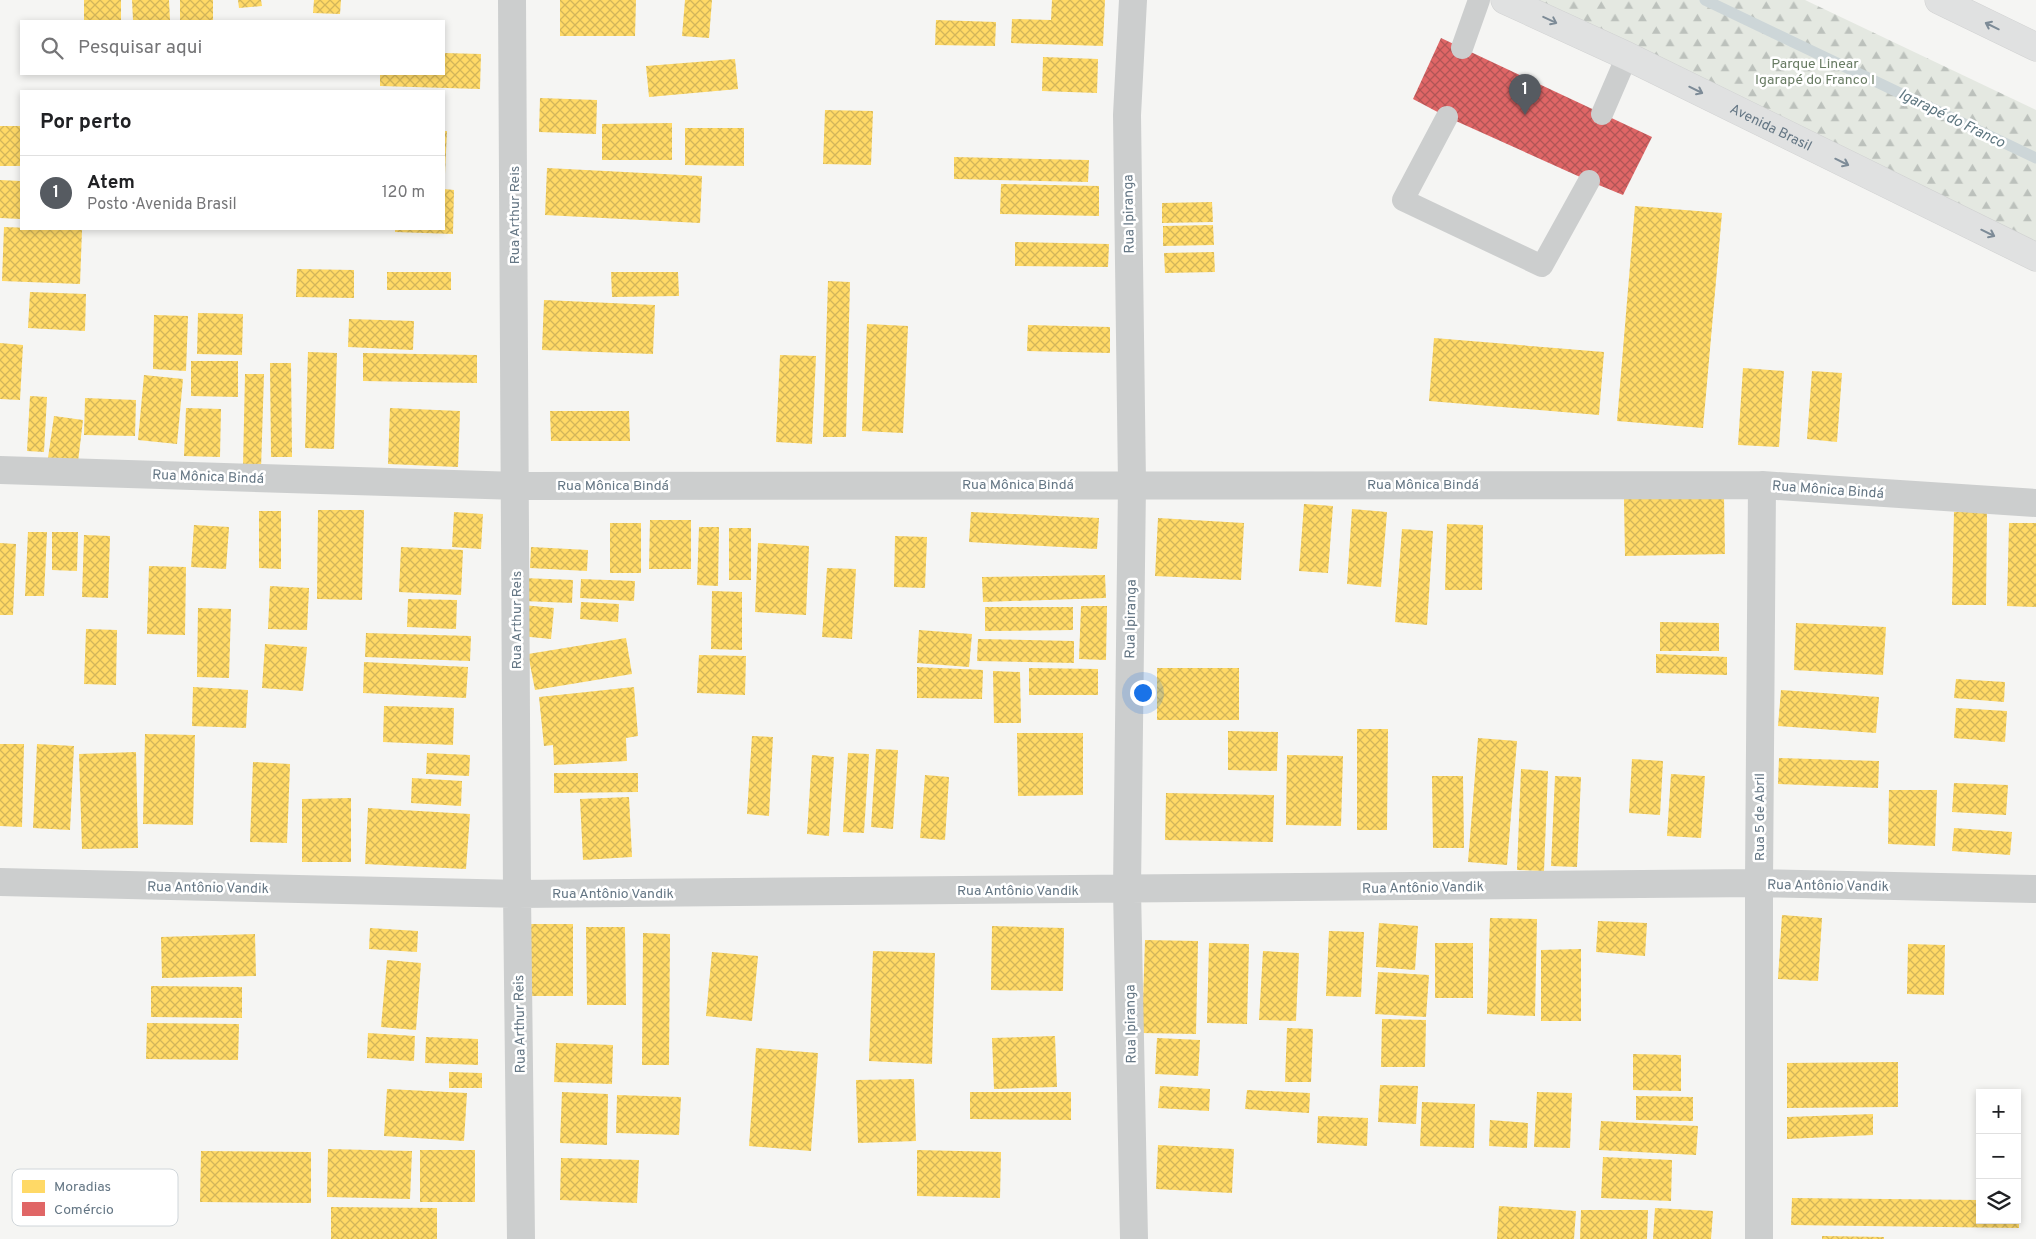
<!DOCTYPE html>
<html lang="pt">
<head>
<meta charset="utf-8">
<style>
  :root { --surface:#fff; --page:#f2f2f2; --text:#202124; --muted:#757577; --line:#e0e0e0; --accent:#565b61 }
  body { margin:0; font-family:Overpass,sans-serif; background:var(--page); color:var(--text) }
  .controls { position:absolute; right:15px; bottom:15px; display:grid; overflow:hidden; border-radius:0px; box-shadow:0 2px 8px #0003 }
  .controls button { width:45px; height:45px; display:grid; place-items:center; padding:0; border:0; border-bottom:1px solid var(--line); background:var(--surface); color:var(--text); font:25px sans-serif }
  .you { position:absolute; left:1142px; top:692px; width:18px; height:18px; margin:-12px; border:4px solid #fff; border-radius:50%; background:#1a73e8; box-shadow:0 0 0 8px #1a73e833 }
  .badge { display:grid; place-items:center; width:32px; height:32px; border-radius:50%; background:var(--accent); color:#fff; font-size:16px; font-weight:700 }
  .pin { position:absolute; translate:-50% -41px; filter:drop-shadow(0 1px 2px #0008) }
  .pin::after { content:''; position:absolute; top:26px; width:18px; height:15px; background:inherit; clip-path:polygon(0 0,100% 0,50% 100%) }
  .list { margin:0; padding:0; list-style:none }
  h2 { display:flex; justify-content:space-between; align-items:center; height:65px; margin:0; padding:0 20px; font-size:21px }
  h2 small { font-size:16px; font-weight:400; color:var(--muted) }
  .list li { display:grid; grid-template-columns:32px 1fr auto; gap:15px; align-items:center; box-sizing:border-box; height:75px; padding:0 20px; border-top:1px solid var(--line) }
  .list b { display:block; font-size:19px; white-space:nowrap }
  .list p { margin:0; font-size:16px; white-space:nowrap; color:var(--muted) }
  .list em { font-size:16px; font-style:normal; color:var(--muted) }
  .icon { flex:none; width:28px; height:28px; fill:none; stroke:currentColor; stroke-width:2; stroke-linecap:round; stroke-linejoin:round }
  .map { position:relative; flex:none; width:2036px; height:1239px; overflow:hidden }
  .search { position:absolute; background:var(--surface); box-shadow:0 2px 8px #0003; left:20px; top:20px; width:425px; height:55px; display:flex; align-items:center; gap:12px; box-sizing:border-box; padding:0 18px; border-radius:0px; color:var(--muted); font-size:19px }
  .panel { position:absolute; background:var(--surface); box-shadow:0 2px 8px #0003; left:20px; top:90px; width:425px; height:140px; border-radius:0px }
  .map>svg:first-child { display:block }
  .forest { fill:url(#forest-firs) }
  .homes { fill:url(#homes-cross-hatch) }
  .shops { fill:url(#shops-cross-hatch) }
  .lines { fill:none; stroke-linecap:round; stroke-linejoin:round }
  .stream { stroke:#cdd6d8; stroke-width:11 }
  .highway-casing { stroke:#d1d2d2; stroke-width:29 }
  .lane { stroke:#cccece; stroke-width:22 }
  .street { stroke:#cccece; stroke-width:28 }
  .highway { stroke:#e0e1e1; stroke-width:28 }
  .oneway { stroke:#7d8b97 }
  .labels { text-anchor:middle; stroke-width:5; stroke-linejoin:round; paint-order:stroke }
  .park-label { font-size:14px; fill:#687b63; stroke:#fff }
  .street-label { font-size:14px; fill:#647684; stroke:#fff }
  .water-label { font-size:15px; font-style:italic; fill:#5f7781; stroke:#fff }
  .key { fill:#fff; stroke:#d0d6da; stroke-width:1 }
  .key-label { font-size:14px; fill:#647684 }
</style>
</head>
<body>
<div class="map">
<svg width="2036" height="1239" viewBox="0 0 2036 1239">
  <defs>
    <pattern id="forest-firs" width="22" height="20" patternUnits="userSpaceOnUse" patternTransform="scale(1.25)"><rect width="22" height="20" fill="#e4e8e1"/><path d="M5 1l3.5 6h-7zM16 11l3.5 6h-7z" fill="#bcc1bc"/></pattern>
    <pattern id="homes-cross-hatch" width="8" height="8" patternUnits="userSpaceOnUse" patternTransform="scale(1.25)"><rect width="8" height="8" fill="#ffd966"/><path d="M0 0l8 8M0 8l8-8" fill="none" stroke="#d2b55a"/></pattern>
    <pattern id="shops-cross-hatch" width="8" height="8" patternUnits="userSpaceOnUse" patternTransform="scale(1.25)"><rect width="8" height="8" fill="#e06666"/><path d="M0 0l8 8M0 8l8-8" fill="none" stroke="#b05556"/></pattern>
  </defs>
  <rect width="100%" height="100%" fill="#f5f5f3"/>
  <path class="forest" d="M1533 0H1805L2036 110V243Z"/>
  <path class="homes" d="M84 0H121V21H84Z
    M132 0H169L170 20H133Z
    M180 0H213V21H180Z
    M238 0H261L262 6 239 8Z
    M314 0H341L340 14 313 13Z
    M560 0H636L635 36H560Z
    M685 0H712L709 38 682 36Z
    M1052 0H1105L1103 46 1011 43 1012 19 1051 20Z
    M936 20 996 22 995 46 935 45Z
    M444 53 481 54 480 89 380 86V74H444Z
    M1043 57 1098 59 1097 93 1042 91Z
    M735 59 738 89 649 97 646 66Z
    M540 98 597 100 596 134 539 132Z
    M825 110 873 111 871 165 823 164Z
    M672 123V160H602V124Z
    M0 126H21V166H0Z
    M685 128H744V166L685 165Z
    M444 131H447L445 174H444Z
    M954 157 1089 160 1088 182 954 179Z
    M547 168 702 176 700 223 545 215Z
    M0 180 21 181V219L0 218Z
    M1001 184 1099 186V216L1000 214Z
    M444 189 454 190 453 234 395 232V229H444Z
    M1212 202 1213 222 1162 223V203Z
    M1635 206 1722 213 1703 428 1617 421Z
    M1213 225 1214 245 1163 246V226Z
    M4 227 82 230 80 284 2 281Z
    M1015 242 1109 244 1108 267 1015 266Z
    M1214 252 1215 272 1165 273 1164 253Z
    M297 269 354 270V298L296 297Z
    M387 272H451V290H387Z
    M611 272H678L679 296 612 297Z
    M828 281 850 282 846 437H823Z
    M30 292 86 294 85 331 28 328Z
    M544 300 655 305 653 354 542 350Z
    M198 313 243 314 242 355 197 354Z
    M154 315 188 316 186 371 153 369Z
    M349 319 414 321 413 350 348 347Z
    M867 324 908 326 903 433 862 431Z
    M1028 325 1110 327V353L1027 351Z
    M1434 338 1604 352 1599 415 1429 401Z
    M0 343 23 345 20 400 0 399Z
    M308 352 337 353 334 449 305 448Z
    M363 353 477 355V383L363 381Z
    M780 355 816 356 812 444 776 442Z
    M191 361H238V397L191 396Z
    M270 363H291L292 457H271Z
    M1743 368 1784 371 1779 447 1738 445Z
    M1812 371 1842 373 1837 442 1807 439Z
    M245 374H264L261 469 243 468Z
    M144 375 183 379 177 444 138 440Z
    M30 396 47 397 44 452 27 451Z
    M85 398 136 400 135 436 84 435Z
    M186 408 221 409 220 457 184 456Z
    M390 408 460 411 458 467 388 464Z
    M550 411H629L630 441H551Z
    M54 416 83 420 78 462 48 458Z
    M1724 496 1725 554 1625 556 1624 498Z
    M1304 504 1333 506 1328 573 1299 571Z
    M1352 509 1387 512 1381 587 1347 584Z
    M318 510H364L362 600 317 599Z
    M259 511H281V569L259 568Z
    M454 512 483 514 481 549 452 547Z
    M971 512 1099 518 1097 549 969 542Z
    M1954 512H1987L1986 605H1952Z
    M1158 518 1244 523 1241 580 1155 576Z
    M650 520H691V569H649Z
    M610 523H641V573H610Z
    M2009 523H2036V607L2007 606Z
    M1447 524 1483 525 1482 590H1445Z
    M194 525 229 527 226 569 191 567Z
    M699 527H719L718 586 697 585Z
    M729 528H751V580H729Z
    M1402 529 1433 531 1427 625 1395 622Z
    M28 532H47L44 596H25Z
    M52 532H78L77 571 52 570Z
    M84 535 110 536 108 598 82 597Z
    M895 536 927 537 925 588 894 587Z
    M0 543 16 544 13 615H0Z
    M758 543 809 546 806 615 755 612Z
    M401 547 463 550 461 595 399 592Z
    M531 547 588 550 587 571 530 568Z
    M149 566 186 567 185 635 147 634Z
    M827 568 856 569 852 639 822 637Z
    M1105 575 1106 598 983 602 982 577Z
    M523 578 573 580 572 603 523 601Z
    M581 579 635 581 634 601 580 598Z
    M270 586 309 588 307 630 268 629Z
    M712 591 742 592V650L711 649Z
    M408 599 457 600 456 629 407 627Z
    M581 602 619 604 618 622 580 619Z
    M523 605 554 608 551 639 520 636Z
    M1081 606H1107L1106 660 1079 659Z
    M985 607H1073V630L985 631Z
    M198 608 231 609 229 678 197 677Z
    M1660 622 1719 623V651H1660Z
    M1796 623 1886 627 1883 675 1794 670Z
    M86 629 117 630 116 685 84 684Z
    M919 630 972 634 969 667 917 663Z
    M366 633 471 636 470 661 365 657Z
    M626 638 632 674 535 690 528 654Z
    M978 639 1074 641V663L977 661Z
    M265 644 307 647 303 691 262 688Z
    M1656 654 1727 657V675L1656 673Z
    M699 655 746 656 745 695 697 693Z
    M364 662 468 667 466 698 363 693Z
    M917 667 983 670 982 699 917 698Z
    M1029 668 1098 669V695H1029Z
    M1157 668H1239V720H1157Z
    M993 671 1020 672 1021 723H994Z
    M1956 679 2005 682 2004 702 1954 698Z
    M193 687 248 690 246 728 192 726Z
    M634 687 638 736 626 738 627 761 554 765 553 745 544 746 539 697Z
    M1781 690 1879 697 1876 733 1778 726Z
    M384 706 454 708 453 745 383 742Z
    M1956 708 2007 711 2005 742 1954 738Z
    M1357 729H1388L1387 830H1357Z
    M1228 731 1278 732 1277 771 1228 770Z
    M1017 733H1083V795L1018 796Z
    M145 734 195 735 193 825 143 824Z
    M752 736 773 737 769 816 747 814Z
    M1478 738 1517 741 1507 865 1468 862Z
    M0 744H24L22 827 0 826Z
    M37 744 74 746 70 830 33 828Z
    M876 749 898 750 893 829 871 827Z
    M136 752 138 848 82 849 79 754Z
    M427 753 470 755 469 776 426 774Z
    M848 753 869 754 864 833 843 832Z
    M812 755 834 757 829 836 807 834Z
    M1287 755 1343 756 1341 826 1286 825Z
    M1779 758 1879 761 1878 788 1778 784Z
    M1632 759 1663 761 1660 815 1629 813Z
    M253 762 290 764 287 843 250 842Z
    M1521 769 1548 771 1544 871 1517 870Z
    M554 773H638V792L554 793Z
    M1671 774 1705 776 1701 838 1667 836Z
    M925 775 949 777 945 840 920 838Z
    M1432 776H1463L1464 848H1433Z
    M1555 776 1581 777 1577 867 1551 866Z
    M412 778 462 781 461 806 411 803Z
    M1954 783 2008 785 2006 815 1952 812Z
    M1889 790H1937L1935 846 1888 844Z
    M1166 793 1274 795 1273 842 1165 840Z
    M629 797 632 857 583 860 580 799Z
    M351 798V862H302V799Z
    M368 808 470 814 466 869 365 864Z
    M1954 828 2012 832 2010 855 1952 851Z
    M1782 915 1822 918 1818 981 1778 979Z
    M1490 918 1537 919 1535 1016 1487 1014Z
    M1598 921 1647 923 1645 956 1596 952Z
    M1379 923 1418 926 1415 970 1376 967Z
    M528 924H573V996H529Z
    M992 926 1064 928 1063 991 991 990Z
    M586 927H625L626 1005H587Z
    M370 928 418 931 417 952 369 949Z
    M1329 931 1364 932 1361 997 1326 996Z
    M643 933 670 934 669 1065H642Z
    M255 934 256 976 162 978 161 937Z
    M1145 940 1198 941 1196 1034 1142 1033Z
    M1209 943 1249 944 1247 1024 1207 1023Z
    M1435 943H1473V998H1435Z
    M1908 944 1945 945 1944 995 1907 994Z
    M1581 949V1021H1541V950Z
    M873 951 935 953 932 1064 869 1061Z
    M1263 951 1299 953 1296 1021 1259 1020Z
    M712 952 758 956 752 1021 706 1016Z
    M387 960 421 963 416 1030 381 1027Z
    M1378 972 1429 975 1426 1017 1375 1014Z
    M151 986 242 987V1018L151 1017Z
    M1382 1019 1426 1020 1425 1067H1381Z
    M147 1023 239 1024 238 1060 146 1059Z
    M1287 1028 1313 1029 1311 1082H1285Z
    M368 1033 415 1036 414 1061 367 1058Z
    M1055 1036 1057 1087 994 1089 992 1038Z
    M426 1037 478 1039V1065L425 1063Z
    M1157 1038 1200 1040 1198 1076 1155 1074Z
    M556 1043 613 1045 612 1084 554 1082Z
    M756 1048 818 1053 811 1151 749 1146Z
    M1633 1054 1681 1055V1091L1633 1090Z
    M1898 1062V1107L1787 1108V1063Z
    M449 1072 482 1073V1088H449Z
    M914 1079 916 1141 858 1143 856 1080Z
    M1380 1085 1418 1086 1416 1124 1378 1122Z
    M1160 1086 1210 1089 1209 1111 1158 1108Z
    M387 1089 467 1093 464 1141 384 1136Z
    M1247 1090 1310 1093 1309 1113 1245 1109Z
    M562 1092 608 1094 607 1145 560 1143Z
    M970 1092H1071V1120L970 1119Z
    M1537 1092 1572 1093 1570 1148 1534 1147Z
    M617 1095 681 1097 679 1135 616 1133Z
    M1636 1096 1693 1097V1121L1636 1120Z
    M1422 1102 1475 1104 1474 1148 1420 1146Z
    M1873 1114V1135L1787 1139V1117Z
    M1318 1116 1368 1118 1367 1146 1317 1143Z
    M1490 1120 1528 1123 1527 1148 1489 1146Z
    M1601 1121 1698 1126 1696 1155 1599 1150Z
    M1158 1145 1234 1149 1232 1193 1156 1189Z
    M328 1149 412 1151 410 1199 327 1197Z
    M420 1150H475V1202H420Z
    M917 1150 1001 1152 1000 1198 917 1196Z
    M201 1151 311 1152V1203L200 1202Z
    M1603 1157 1672 1160 1671 1201 1601 1198Z
    M561 1158 639 1160 637 1203 560 1200Z
    M1792 1198 1980 1200V1220H2019V1228L1791 1225Z
    M1499 1206 1576 1211 1574 1239H1497Z
    M331 1207 437 1208V1239H331Z
    M1655 1208 1713 1211 1711 1239H1653Z
    M1581 1210H1648L1647 1239H1580Z
    M1822 1236 1884 1237V1239H1822Z"/>
  <path class="shops" d="M1441 38 1652 137 1623 195 1589 181 1447 117 1413 99Z"/>
  <g class="lines">
    <path class="stream" d="M1705 0 2036 158"/>
    <g class="highway-casing">
      <g id="highway">
        <path id="s1" d="M1505 0 1627 56 2036 257"/>
        <path d="M1939 0 2036 47"/>
      </g>
    </g>
    <path class="lane" d="M1462 48 1479 0
      M1602 114 1627 56
      M1447 117 1403 200 1542 266 1589 181"/>
    <path class="street" d="M512 0 517 894 521 1239
      M1133 0 1127 115 1132 484 1127 889 1134 1239
      M0 470 516 486 1762 485 2036 503
      M0 882 517 894 1759 883 2036 889
      M1759 1239V883L1762 485"/>
    <use href="#highway" class="highway"/>
  </g>
  <defs><path id="oneway-shaft" d="M-6 0H5M1.5-3L5.5 0L1.5 3" fill="none" stroke-width="1.6" stroke-linecap="round" stroke-linejoin="round" transform="scale(1.25)"/></defs>
  <g class="oneway">
    <use href="#oneway-shaft" transform="translate(1550 20) rotate(25)"/>
    <use href="#oneway-shaft" transform="translate(1992 26) rotate(-154)"/>
    <use href="#oneway-shaft" transform="translate(1696 90) rotate(26)"/>
    <use href="#oneway-shaft" transform="translate(1842 162) rotate(26)"/>
    <use href="#oneway-shaft" transform="translate(1988 233) rotate(26)"/>
  </g>
  <g class="labels">
    <g class="park-label">
      <text x="1815" y="68">Parque Linear<tspan x="1815" dy="16">Igarapé do Franco I</tspan></text>
    </g>
    <g class="street-label">
      <text dy="5" stroke="none"><textPath href="#s1" startOffset="295">Avenida Brasil</textPath></text>
      <text transform="translate(1128 214) rotate(-91)" y="5">Rua Ipiranga</text>
      <text transform="translate(514 215) rotate(-90)" y="5">Rua Arthur Reis</text>
      <text transform="translate(208 476) rotate(2)" y="5">Rua Mônica Bindá</text>
      <text x="1018" y="489">Rua Mônica Bindá</text>
      <text x="1423" y="489">Rua Mônica Bindá</text>
      <text x="613" y="490">Rua Mônica Bindá</text>
      <text transform="translate(1828 489) rotate(4)" y="5">Rua Mônica Bindá</text>
      <text transform="translate(1130 619) rotate(-89)" y="5">Rua Ipiranga</text>
      <text transform="translate(516 620) rotate(-90)" y="5">Rua Arthur Reis</text>
      <text transform="translate(1759 817) rotate(-90)" y="5">Rua 5 de Abril</text>
      <text transform="translate(1828 885) rotate(1)" y="5">Rua Antônio Vandik</text>
      <text transform="translate(208 887) rotate(1)" y="5">Rua Antônio Vandik</text>
      <text transform="translate(1423 887) rotate(-1)" y="5">Rua Antônio Vandik</text>
      <text x="1018" y="895">Rua Antônio Vandik</text>
      <text x="613" y="898">Rua Antônio Vandik</text>
      <text transform="translate(519 1024) rotate(-91)" y="5">Rua Arthur Reis</text>
      <text transform="translate(1130 1024) rotate(-91)" y="5">Rua Ipiranga</text>
    </g>
    <g class="water-label">
      <text transform="translate(1952 118) rotate(26)" y="5">Igarapé do Franco</text>
    </g>
  </g>
  <rect x="12" y="1169" width="166" height="57" rx="8" class="key"/>
  <rect x="22" y="1180" width="23" height="13" fill="#ffd966"/>
  <rect x="22" y="1202" width="23" height="14" fill="#e06666"/>
  <g class="key-label">
    <text x="54" y="1191">Moradias</text>
    <text x="54" y="1214">Comércio</text>
  </g>
</svg>
<div class="controls">
<button>+</button>
<button>−</button>
<button><svg class="icon" aria-label="layers" viewBox="0 0 24 24"><path d="M12 4l9 5-9 5-9-5zM3 14l9 5 9-5"/></svg></button>
</div>
<div class="you"></div>
<div class="pin badge" style="left:1525px;top:115px">1</div>
<div class="search"><svg class="icon" aria-label="search" viewBox="0 0 24 24"><circle cx="10" cy="10" r="6"/><path d="M15 15l6 6"/></svg>Pesquisar aqui</div>
<section class="panel">
<h2>Por perto<small></small></h2>
<ul class="list">
<li><span class="badge">1</span><div><b>Atem</b><p>Posto · Avenida Brasil</p></div><em>120 m</em></li>
</ul>
</section>
</div>
</body>
</html>
